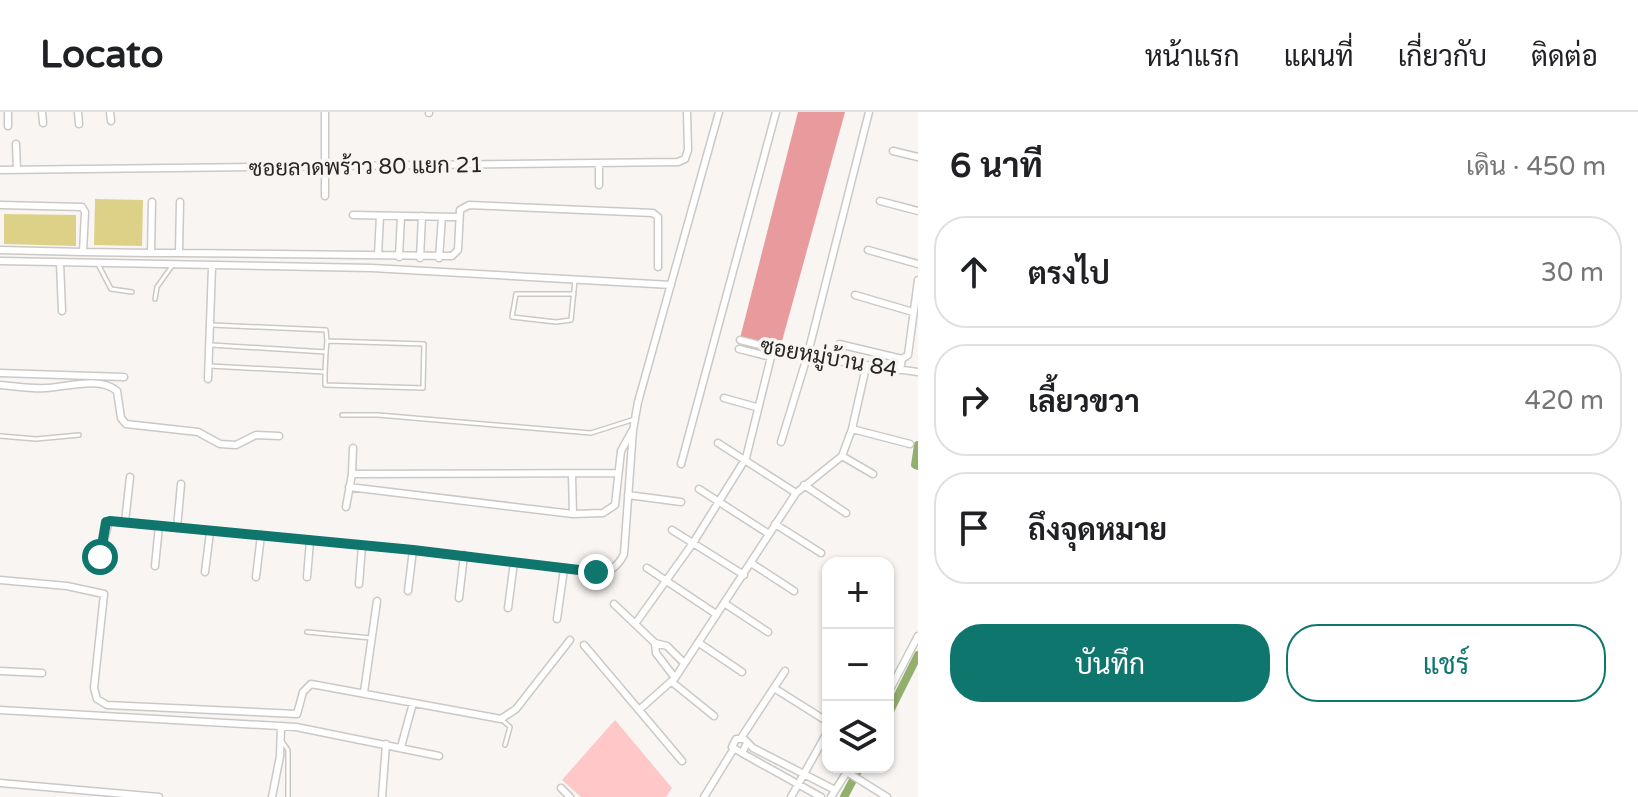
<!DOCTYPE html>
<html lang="th">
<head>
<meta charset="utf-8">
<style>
  :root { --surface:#fff; --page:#f2f2f2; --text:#202124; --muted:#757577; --line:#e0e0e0; --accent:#0f766e }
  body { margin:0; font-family:"Varela Round",Sarabun,sans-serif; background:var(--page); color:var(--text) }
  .controls { position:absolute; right:24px; bottom:24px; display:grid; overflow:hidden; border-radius:16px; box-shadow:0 2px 6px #0004 }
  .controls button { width:72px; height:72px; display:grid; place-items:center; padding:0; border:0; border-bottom:2px solid var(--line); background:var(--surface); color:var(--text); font:40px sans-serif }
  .stop { position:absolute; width:24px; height:24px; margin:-18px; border:6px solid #0f766e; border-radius:50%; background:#fff }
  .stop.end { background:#0f766e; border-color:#fff; box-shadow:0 2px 8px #0008 }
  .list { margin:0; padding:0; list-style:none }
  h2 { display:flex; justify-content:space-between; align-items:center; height:104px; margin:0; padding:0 32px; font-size:34px }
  h2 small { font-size:26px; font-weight:400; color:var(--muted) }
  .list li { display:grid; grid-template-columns:52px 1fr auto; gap:24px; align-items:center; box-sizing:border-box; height:112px; margin:0 16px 16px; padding:0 16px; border:2px solid var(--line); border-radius:32px }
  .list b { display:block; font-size:30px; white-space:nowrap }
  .list em { font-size:26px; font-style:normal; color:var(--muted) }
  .actions { display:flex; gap:16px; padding:24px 32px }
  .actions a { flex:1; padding:18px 0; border:2px solid var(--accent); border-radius:32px; text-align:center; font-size:28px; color:var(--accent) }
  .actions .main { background:var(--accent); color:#fff }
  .icon { flex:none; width:44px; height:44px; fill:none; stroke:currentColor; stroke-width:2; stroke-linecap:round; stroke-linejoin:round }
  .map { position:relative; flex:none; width:918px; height:685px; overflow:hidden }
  header { display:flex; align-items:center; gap:48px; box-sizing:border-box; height:112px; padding:0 40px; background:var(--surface); border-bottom:2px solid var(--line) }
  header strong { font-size:38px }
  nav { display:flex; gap:44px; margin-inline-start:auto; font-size:28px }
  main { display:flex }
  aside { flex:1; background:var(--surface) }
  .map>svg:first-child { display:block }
  .green { fill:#ffc7c7 }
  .forest { fill:#e89a9c }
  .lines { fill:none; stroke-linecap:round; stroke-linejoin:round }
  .canal { stroke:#93af6e; stroke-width:8 }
  .building { fill:#ddd188 }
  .lane-casing { stroke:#cbc9c6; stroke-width:6 }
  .street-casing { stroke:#cbc9c6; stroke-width:9 }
  .lane { stroke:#fff; stroke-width:3 }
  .street { stroke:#fff; stroke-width:6 }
  .route { stroke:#0f766e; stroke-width:10 }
  .labels { text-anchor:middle; stroke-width:7; stroke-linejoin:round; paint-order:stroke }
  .street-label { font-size:22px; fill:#282726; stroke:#f8f5f2 }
</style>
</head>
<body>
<header>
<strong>Locato</strong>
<nav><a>หน้าแรก</a><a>แผนที่</a><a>เกี่ยวกับ</a><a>ติดต่อ</a></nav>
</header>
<main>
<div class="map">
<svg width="918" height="685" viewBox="0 0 918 685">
  <rect width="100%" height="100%" fill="#f8f5f2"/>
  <path class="green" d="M615 608 672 676 666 685H581L562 668Z"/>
  <path class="forest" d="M798 0H845L779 240 739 230Z"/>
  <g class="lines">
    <path class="canal" d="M918 333 915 353 918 354
      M888 603 918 543
      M844 685 860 655"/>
  </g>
  <path class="building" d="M95 87 143 88 142 134 94 133Z
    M4 102 76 103V134L4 132Z"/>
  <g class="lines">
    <g class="lane-casing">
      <path id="lane" d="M98 152 111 177 132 180
        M574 182H516L512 205 556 210 571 208 575 168
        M155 187 157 175 172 154
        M211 233 326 240 327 229
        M210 254 325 260V273L423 276 424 232 327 229 326 218 212 213
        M325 260 326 240
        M342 303H378L591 321 635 307
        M0 324 36 327 79 323
        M307 520 371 526
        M501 607 510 615 505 633
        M281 628 288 638V685"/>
    </g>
    <g class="street-casing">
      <path id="street" d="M8 0V14
        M42 0 43 11
        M78 0 79 12
        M110 0 111 9
        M325 0V84
        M429 0V1
        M16 32 17 58
        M893 39 918 45
        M599 51V73
        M0 58 678 50 685 47 688 38 687 0
        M880 89 918 99
        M0 93 82 95 85 100 83 140 151 141 152 90
        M353 103 457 105
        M0 138 83 140
        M868 138 918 152
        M151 141H179L180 90
        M179 141 452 144 458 138 460 98 469 93 653 101 658 105V155
        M378 143 380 104
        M399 145 401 104
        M420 146 422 104
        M439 146 442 105
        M0 149 372 156 671 173
        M60 151 62 199
        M855 183 913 200
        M740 228 807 245 918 260
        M839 232 902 247
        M900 258 902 247 908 243 918 168
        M0 261 124 265
        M208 267 212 155
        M0 273C15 274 31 277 46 276 67 275 100 264 117 279L121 306 126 312 198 320 220 332 236 333 256 323 279 324
        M724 286 756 295
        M852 317 910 332
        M781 330 807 245 869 0
        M718 331 796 381
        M842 344 873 362
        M681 352 776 0
        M352 362 353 336
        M572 363 573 402
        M804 373 846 401
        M349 375 573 402 603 401 615 393 621 339 632 319
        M699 377 769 422
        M628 383 681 390
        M346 395 352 362 617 361
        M125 410 130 365
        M775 412 821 441
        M177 416 181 372
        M672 418 744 463
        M100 445 109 409 413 438 596 460C610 460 618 455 624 442L633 318 638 290 719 0
        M751 451 794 479
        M155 454 159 414
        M647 456 716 502
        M205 460 210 420
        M256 465 261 423
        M307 465 310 429
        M0 468 67 474 104 482 94 576 97 587 107 593 297 602 303 580 311 572 501 607 516 597 570 528
        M359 472 362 434
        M408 479 413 438
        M459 486 464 443
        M724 491 768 520
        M614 492 655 531 667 534 684 551
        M508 496 514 450
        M557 507 564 457
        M635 512 693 431 746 346 771 245 739 237
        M655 531 656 541 675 566
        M699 531 742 560
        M584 533 682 649
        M0 559 42 561
        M672 570 714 604
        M774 576 828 610
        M364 580 377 489
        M888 581 918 524
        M0 598 296 615 439 644
        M639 598 675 566 796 381 842 344 852 317 866 255
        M741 626 785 559
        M747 631 742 641 732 635 736 627H744L753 636 835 678
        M401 635 413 591
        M742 641 821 685
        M847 660 887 685
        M0 671 159 685
        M561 676 570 685
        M272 685 280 644 281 614
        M382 685 386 632
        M704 685 733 638
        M791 685 828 619
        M831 685 850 655"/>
    </g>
    <use href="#lane" class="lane"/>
    <use href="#street" class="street"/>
  </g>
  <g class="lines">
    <path class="route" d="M100 445 106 410 110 409 413 438 596 460"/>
  </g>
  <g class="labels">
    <g class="street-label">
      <text transform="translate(366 54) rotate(-1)" y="8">ซอยลาดพร้าว 80 แยก 21</text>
      <text transform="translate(829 245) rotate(10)" y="8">ซอยหมู่บ้าน 84</text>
    </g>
  </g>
</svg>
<div class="controls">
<button>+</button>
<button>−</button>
<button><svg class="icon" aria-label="layers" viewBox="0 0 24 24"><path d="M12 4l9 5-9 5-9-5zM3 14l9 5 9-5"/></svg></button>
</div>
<div class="stop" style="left:100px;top:445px"></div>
<div class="stop end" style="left:596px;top:460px"></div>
</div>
<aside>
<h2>6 นาที<small>เดิน · 450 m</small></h2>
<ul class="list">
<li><svg class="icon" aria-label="ahead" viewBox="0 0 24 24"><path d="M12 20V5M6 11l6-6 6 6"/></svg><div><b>ตรงไป</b></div><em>30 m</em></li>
<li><svg class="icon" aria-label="right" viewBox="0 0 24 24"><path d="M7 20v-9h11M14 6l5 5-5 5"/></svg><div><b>เลี้ยวขวา</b></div><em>420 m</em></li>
<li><svg class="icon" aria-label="arrive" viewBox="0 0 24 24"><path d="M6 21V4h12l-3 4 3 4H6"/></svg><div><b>ถึงจุดหมาย</b></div></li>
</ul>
<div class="actions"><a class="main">บันทึก</a><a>แชร์</a></div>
</aside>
</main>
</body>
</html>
